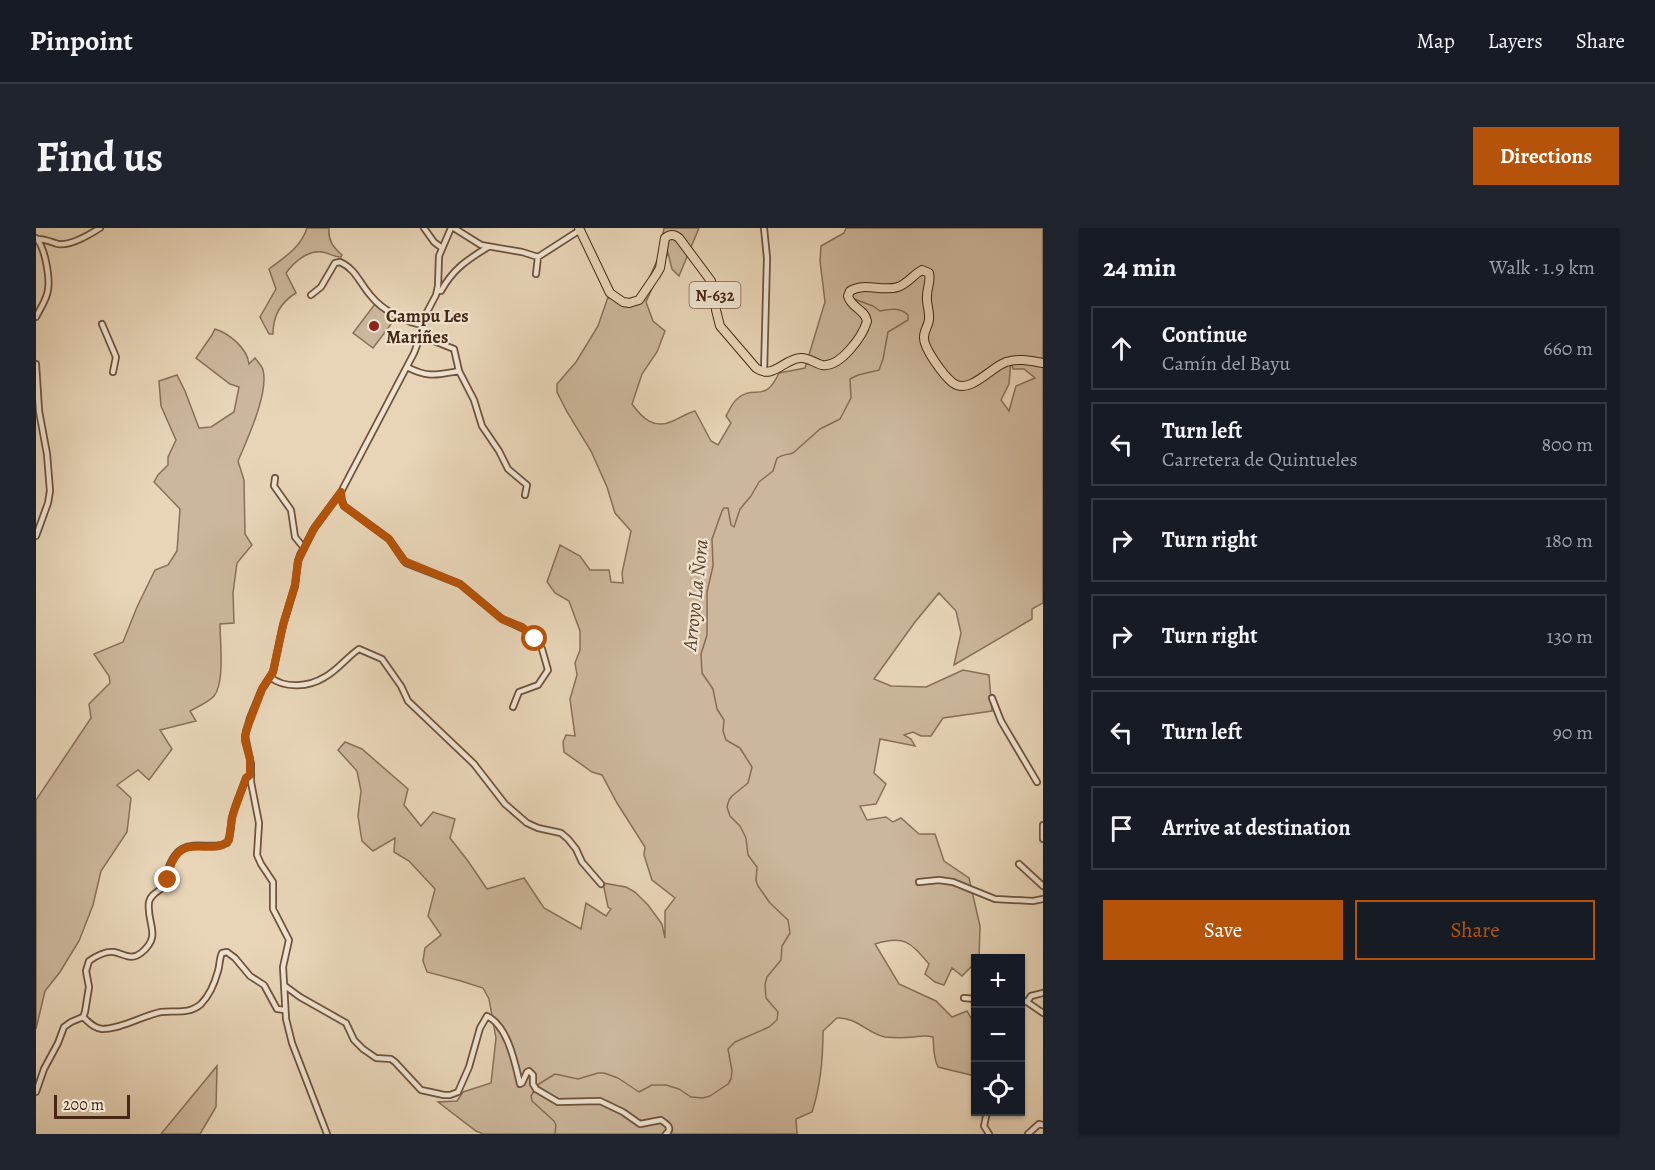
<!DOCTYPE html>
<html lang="en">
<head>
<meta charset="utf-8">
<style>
  :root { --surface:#171b24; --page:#20242c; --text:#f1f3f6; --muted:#9ea1a6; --line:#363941; --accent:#b45309 }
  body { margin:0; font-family:Alegreya,serif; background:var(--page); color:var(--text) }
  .controls { position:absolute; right:18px; bottom:18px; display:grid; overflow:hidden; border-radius:0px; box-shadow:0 2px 4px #0004 }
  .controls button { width:54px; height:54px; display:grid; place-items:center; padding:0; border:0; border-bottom:2px solid var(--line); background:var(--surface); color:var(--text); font:30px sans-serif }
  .scale { position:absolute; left:18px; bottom:15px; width:76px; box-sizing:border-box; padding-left:6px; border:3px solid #452713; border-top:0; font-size:16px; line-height:21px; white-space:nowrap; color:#452713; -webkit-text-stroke:4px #f0e4d1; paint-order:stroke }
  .stop { position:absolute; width:18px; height:18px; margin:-14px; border:4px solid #b45309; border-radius:50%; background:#fff }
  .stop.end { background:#b45309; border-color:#fff; box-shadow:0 2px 6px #0008 }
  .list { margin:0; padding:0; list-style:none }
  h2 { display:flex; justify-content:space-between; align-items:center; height:78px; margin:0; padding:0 24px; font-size:26px }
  h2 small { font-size:20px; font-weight:400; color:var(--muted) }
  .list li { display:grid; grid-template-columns:39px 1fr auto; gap:18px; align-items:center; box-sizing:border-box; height:84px; margin:0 12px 12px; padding:0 12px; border:2px solid var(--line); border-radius:0px }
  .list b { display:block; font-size:22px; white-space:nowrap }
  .list p { margin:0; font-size:20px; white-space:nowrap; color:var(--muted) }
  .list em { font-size:20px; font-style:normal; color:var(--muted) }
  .actions { display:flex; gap:12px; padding:18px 24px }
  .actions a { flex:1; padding:14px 0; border:2px solid var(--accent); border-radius:0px; text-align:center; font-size:21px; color:var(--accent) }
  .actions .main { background:var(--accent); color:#fff }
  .icon { flex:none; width:33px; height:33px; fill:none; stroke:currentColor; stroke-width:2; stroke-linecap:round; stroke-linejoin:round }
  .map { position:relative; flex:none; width:1007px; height:906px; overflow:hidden; border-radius:0px }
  header { display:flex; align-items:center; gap:36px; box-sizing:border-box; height:84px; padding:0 30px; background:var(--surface); border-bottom:2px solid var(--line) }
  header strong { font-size:28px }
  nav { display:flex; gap:33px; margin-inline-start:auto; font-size:21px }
  .intro { display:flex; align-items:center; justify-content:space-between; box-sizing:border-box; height:144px; padding:0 36px }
  h1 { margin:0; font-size:42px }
  .button { padding:15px 27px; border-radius:0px; background:var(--accent); color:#fff; font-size:21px; font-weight:700 }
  main { display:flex; gap:36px; padding:0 36px }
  aside { flex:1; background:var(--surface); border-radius:0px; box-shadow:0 2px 4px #0004 }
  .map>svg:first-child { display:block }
  .green { fill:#ccb79c; stroke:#886f58; stroke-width:1.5; fill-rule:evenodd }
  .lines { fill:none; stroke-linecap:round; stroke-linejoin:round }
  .stream { stroke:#866c54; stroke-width:1.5 }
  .minor-casing { stroke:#6e523c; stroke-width:8 }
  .highway-casing { stroke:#452713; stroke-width:10 }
  .minor { stroke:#f0e4d1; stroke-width:4.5 }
  .highway { stroke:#e8d5b8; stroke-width:8 }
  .route { stroke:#b45309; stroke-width:8 }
  .poi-dot { fill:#8f2418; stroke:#f0e4d1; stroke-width:2 }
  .labels { text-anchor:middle; stroke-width:4.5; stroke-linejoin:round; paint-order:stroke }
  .shield { fill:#f0e4d1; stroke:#78604c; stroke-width:1.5 }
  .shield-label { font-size:16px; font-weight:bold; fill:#452713 }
  .poi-label { font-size:18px; font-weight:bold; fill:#452713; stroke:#f0e4d1; text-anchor:start }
  .water-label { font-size:20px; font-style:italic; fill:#60442e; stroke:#f0e4d1 }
</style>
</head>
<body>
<header>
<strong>Pinpoint</strong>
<nav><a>Map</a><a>Layers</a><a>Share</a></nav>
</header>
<div class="intro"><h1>Find us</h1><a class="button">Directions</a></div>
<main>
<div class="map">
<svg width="1007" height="906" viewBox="0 0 1007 906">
  <rect width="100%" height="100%" fill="#e8d5b8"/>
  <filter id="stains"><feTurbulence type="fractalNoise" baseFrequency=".00333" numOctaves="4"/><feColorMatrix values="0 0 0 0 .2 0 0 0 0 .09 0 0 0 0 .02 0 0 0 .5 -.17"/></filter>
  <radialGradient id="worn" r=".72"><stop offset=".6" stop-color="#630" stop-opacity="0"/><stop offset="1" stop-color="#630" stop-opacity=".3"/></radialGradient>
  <path class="green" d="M271 0H293C292 13 297 19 306 27L305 29C297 29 293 25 286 24 272 22 258 34 250 45L260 65C245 74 237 88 237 106H233L224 89 240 61 233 41C249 29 265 19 271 0Z
    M628 0H663L643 48 636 41 632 25 610 74 617 93 629 103 621 124 606 146 596 176C606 190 618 202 637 193 644 190 651 185 659 183L675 213 682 217 695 195 690 188C693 183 696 175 701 171 719 155 728 177 743 145L769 140 789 74 784 33 785 18 808 5 810 0H1007V375L996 381V391L918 437 925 405 920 383 903 365 879 394 838 451 855 458 890 459 927 442 953 447 956 483 907 490 895 508H885L877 504 868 507 875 511 879 518 844 511 838 545 850 556 840 576 824 578 831 592 850 589 857 594 865 590 883 606H899L908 633 933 650 944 698 943 730H939V735L926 748 916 740 908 757 899 754 889 746 893 736C874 714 869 707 839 716L863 756 900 773 916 789 931 783 939 797V848L902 839C897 829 898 820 897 809 889 807 886 808 878 809 869 810 858 810 849 809 832 806 821 789 801 790L787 803C787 831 785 857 776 884L760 891 761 906H447L440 903 402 874 421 873 427 864 455 855 460 810 453 771 447 760 425 753 391 744 387 733 389 720 405 707 392 688 399 661 373 633 358 624 359 610 337 623 326 613 322 588 325 563 321 543 302 522 309 514 326 521 372 561 368 577 385 598 397 584 419 591 414 610 432 633 451 661 488 650 508 680 545 701 550 675 570 688 575 681 572 679 567 655 590 659 599 664 612 677 626 696 629 710V683L639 670 616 652 608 627 609 619 581 575 566 547 556 544 528 524 527 514 530 507 539 508 534 471 541 447 539 435 544 422V403L533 373 519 365 511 354 524 317 544 328 554 342H573L575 354 587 355 586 345 595 303 579 285 571 259 555 223 531 184 521 164V156L540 134 562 98 572 69 590 77H601L623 28ZM975 132 977 141H988L999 150 980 158 973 183 965 172 973 156Z
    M339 76 359 91 337 120 317 105Z
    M179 101C194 106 211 120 213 136L219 130C222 134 226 138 227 142 233 165 211 212 202 233L208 252 209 306 216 317 201 335 197 365 198 395 184 396C184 413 189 455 178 468 173 474 161 479 154 483L160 493 124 502 136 521 113 552 102 542 81 557 95 570 91 604 65 643 57 677 43 713 24 744 9 763 0 801V572L55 490 53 476 74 455 73 448 58 426 87 414 101 379 119 342 132 337 141 323 144 281 118 254 122 247 132 237V229L140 212 125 178 123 153 141 147 149 163 163 200 175 199 198 184 203 159 194 156 160 130 176 107Z
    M181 838 180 879 164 906H125Z"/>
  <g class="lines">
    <path class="stream" d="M501 859 503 856 519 846 542 851 562 845H568L582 850 603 864 616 857H630L643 861 655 869 667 870 674 868 692 856 695 851 696 843 692 821 699 814 733 799 741 792 742 784 730 770 729 756 731 749 745 732 746 718 754 705 752 692 734 675 722 658 720 653 721 639 712 627 710 610 704 598 694 588 691 579 693 572 696 568 712 555 716 539 704 520 690 512 687 503 688 492 681 481 677 461 666 445 665 426 671 407V364L677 338 676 311 686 283 688 280H692L695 297 698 299 704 281 715 268 723 254 737 243 741 230C747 226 751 227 757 225L784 201 804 191 815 170 814 151 822 147 843 142 847 131 852 104 872 92V87C864 79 854 81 844 83L837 78 818 71
      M498 863 495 868 496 873 518 893 520 897 519 906"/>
    <g class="minor-casing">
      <path id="minor" d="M388 0 398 14 406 20
        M418 0 445 17 486 24 502 29 544 2
        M728 0 731 30 728 144
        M0 10C9 19 14 49 12 62 11 71 4 81 0 89
        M2 11C9 11 15 14 22 16 35 18 53 7 64 0
        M500 46 502 29
        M401 63H405C417 41 431 32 452 19
        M275 67 285 59 299 35 304 34C320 41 324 56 335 68 346 82 370 95 388 97
        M66 96 80 129 77 144
        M386 104 398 113 418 121 423 143 438 172 446 198 463 223 472 241 491 257 489 267
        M0 136 3 183 11 226 14 263 12 275 0 308
        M371 139C392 150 400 147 423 143
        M239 250 238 258 255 282 259 309 268 320
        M305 264V270L308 278 353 311 370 335 424 356 466 391 488 401 499 411 506 421 512 442 502 457 483 464 477 479
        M234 449C249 461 273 459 289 449 302 442 311 429 323 421L346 431 365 458 372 473 438 536 469 576 491 595 502 600 525 605 532 611 540 621 546 634 565 656
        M956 470 965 493 1001 554
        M1007 597V611
        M983 636 1007 658
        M883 654 903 652 917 654 959 671 997 673 1007 671
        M249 758 264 769 310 795 318 812 327 821 340 830 355 831 359 834 385 862 408 867H414L422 864 433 839 444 800 451 788C472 798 479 835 484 856L486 855 491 844 493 843 497 847V856L500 861 522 874 564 873 587 884 604 896 625 892C631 896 637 900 630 906
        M928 770 939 771
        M984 772 991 774 995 768 1007 765
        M991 774 1007 785
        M47 789C53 794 57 800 66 801 85 801 106 788 125 784 138 782 153 787 165 776 173 768 179 754 182 743 184 737 183 731 186 725L191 724 199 730 214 748 228 757 241 781 249 782
        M0 864 8 841 22 815 28 799 35 794 47 789 49 784 53 759 50 743 53 733C60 728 69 723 78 724 88 726 95 733 105 725 127 707 110 696 113 674 115 664 128 662 132 654 133 651 132 648 132 645 132 637 139 625 146 621 159 613 178 622 191 615 196 606 194 596 197 586 200 574 206 562 210 550L215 547
        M951 884 948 898 953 906
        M291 906 256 815 250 791 247 739 253 712 237 681V654L225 636 221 627 223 595 215 554V536L209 508 214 490 226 461 237 444 247 397 259 358 262 333 264 327 279 299 305 264 378 125 386 104 391 84 400 67 402 58 403 28 415 0
        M992 906 1003 896 1007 897"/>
    </g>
    <g class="highway-casing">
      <path id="highway" d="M543 0 574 65 587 74 593 75 603 72 620 47 624 40 629 10C634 6 638 6 643 10L675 53 679 68 680 82 684 98 720 140C737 152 748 131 764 130 772 129 778 135 786 137 804 140 827 108 831 93 829 81 815 80 812 68L814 63C828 54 846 64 862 59 871 56 877 47 886 42L893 45C895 53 891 60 891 68 890 76 894 83 893 91 893 97 888 102 888 109 887 120 908 148 917 155 934 167 955 139 970 134 983 130 995 133 1007 135"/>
    </g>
    <use href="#minor" class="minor"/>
    <use href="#highway" class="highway"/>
  </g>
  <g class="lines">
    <path class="route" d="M132 652C132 643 134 637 139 629 153 608 179 628 193 612L196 589 210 550 214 547V531L209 513 210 503 226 461 237 444 247 397 259 357 262 333 277 302 305 264 306 274 308 278 353 311 368 333 424 356 466 391 486 399 499 411"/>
  </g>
  <circle class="poi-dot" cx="338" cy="98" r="6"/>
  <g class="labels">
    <rect class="shield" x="653.5" y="54" width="51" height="26" rx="4.5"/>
    <g class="shield-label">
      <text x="679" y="73">N-632</text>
    </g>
    <g class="poi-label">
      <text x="350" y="94">Campu Les<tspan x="350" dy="21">Mariñes</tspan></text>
    </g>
    <g class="water-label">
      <text transform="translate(659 367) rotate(-84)" y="7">Arroyo La Ñora</text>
    </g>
  </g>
  <rect width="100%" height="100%" filter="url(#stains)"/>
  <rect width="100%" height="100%" fill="url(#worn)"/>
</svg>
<div class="controls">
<button>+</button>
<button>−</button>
<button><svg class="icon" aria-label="locate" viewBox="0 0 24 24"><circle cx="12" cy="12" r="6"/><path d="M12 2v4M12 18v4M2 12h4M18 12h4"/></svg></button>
</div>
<div class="scale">200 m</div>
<div class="stop" style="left:499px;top:411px"></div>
<div class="stop end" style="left:132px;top:652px"></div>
</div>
<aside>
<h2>24 min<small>Walk · 1.9 km</small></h2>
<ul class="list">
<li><svg class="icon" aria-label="ahead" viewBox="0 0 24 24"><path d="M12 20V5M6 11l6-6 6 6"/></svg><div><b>Continue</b><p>Camín del Bayu</p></div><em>660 m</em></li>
<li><svg class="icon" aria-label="left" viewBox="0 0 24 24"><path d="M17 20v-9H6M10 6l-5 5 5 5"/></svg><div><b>Turn left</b><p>Carretera de Quintueles</p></div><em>800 m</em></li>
<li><svg class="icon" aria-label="right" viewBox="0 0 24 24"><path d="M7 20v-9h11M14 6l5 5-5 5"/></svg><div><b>Turn right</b></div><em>180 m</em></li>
<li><svg class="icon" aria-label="right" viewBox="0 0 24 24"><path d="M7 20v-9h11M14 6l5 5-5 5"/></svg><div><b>Turn right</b></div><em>130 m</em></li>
<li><svg class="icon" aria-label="left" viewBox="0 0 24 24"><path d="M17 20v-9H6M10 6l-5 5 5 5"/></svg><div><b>Turn left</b></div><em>90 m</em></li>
<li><svg class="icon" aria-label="arrive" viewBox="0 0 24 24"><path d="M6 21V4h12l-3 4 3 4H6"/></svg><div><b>Arrive at destination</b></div></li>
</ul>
<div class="actions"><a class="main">Save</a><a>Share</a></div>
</aside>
</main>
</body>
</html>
